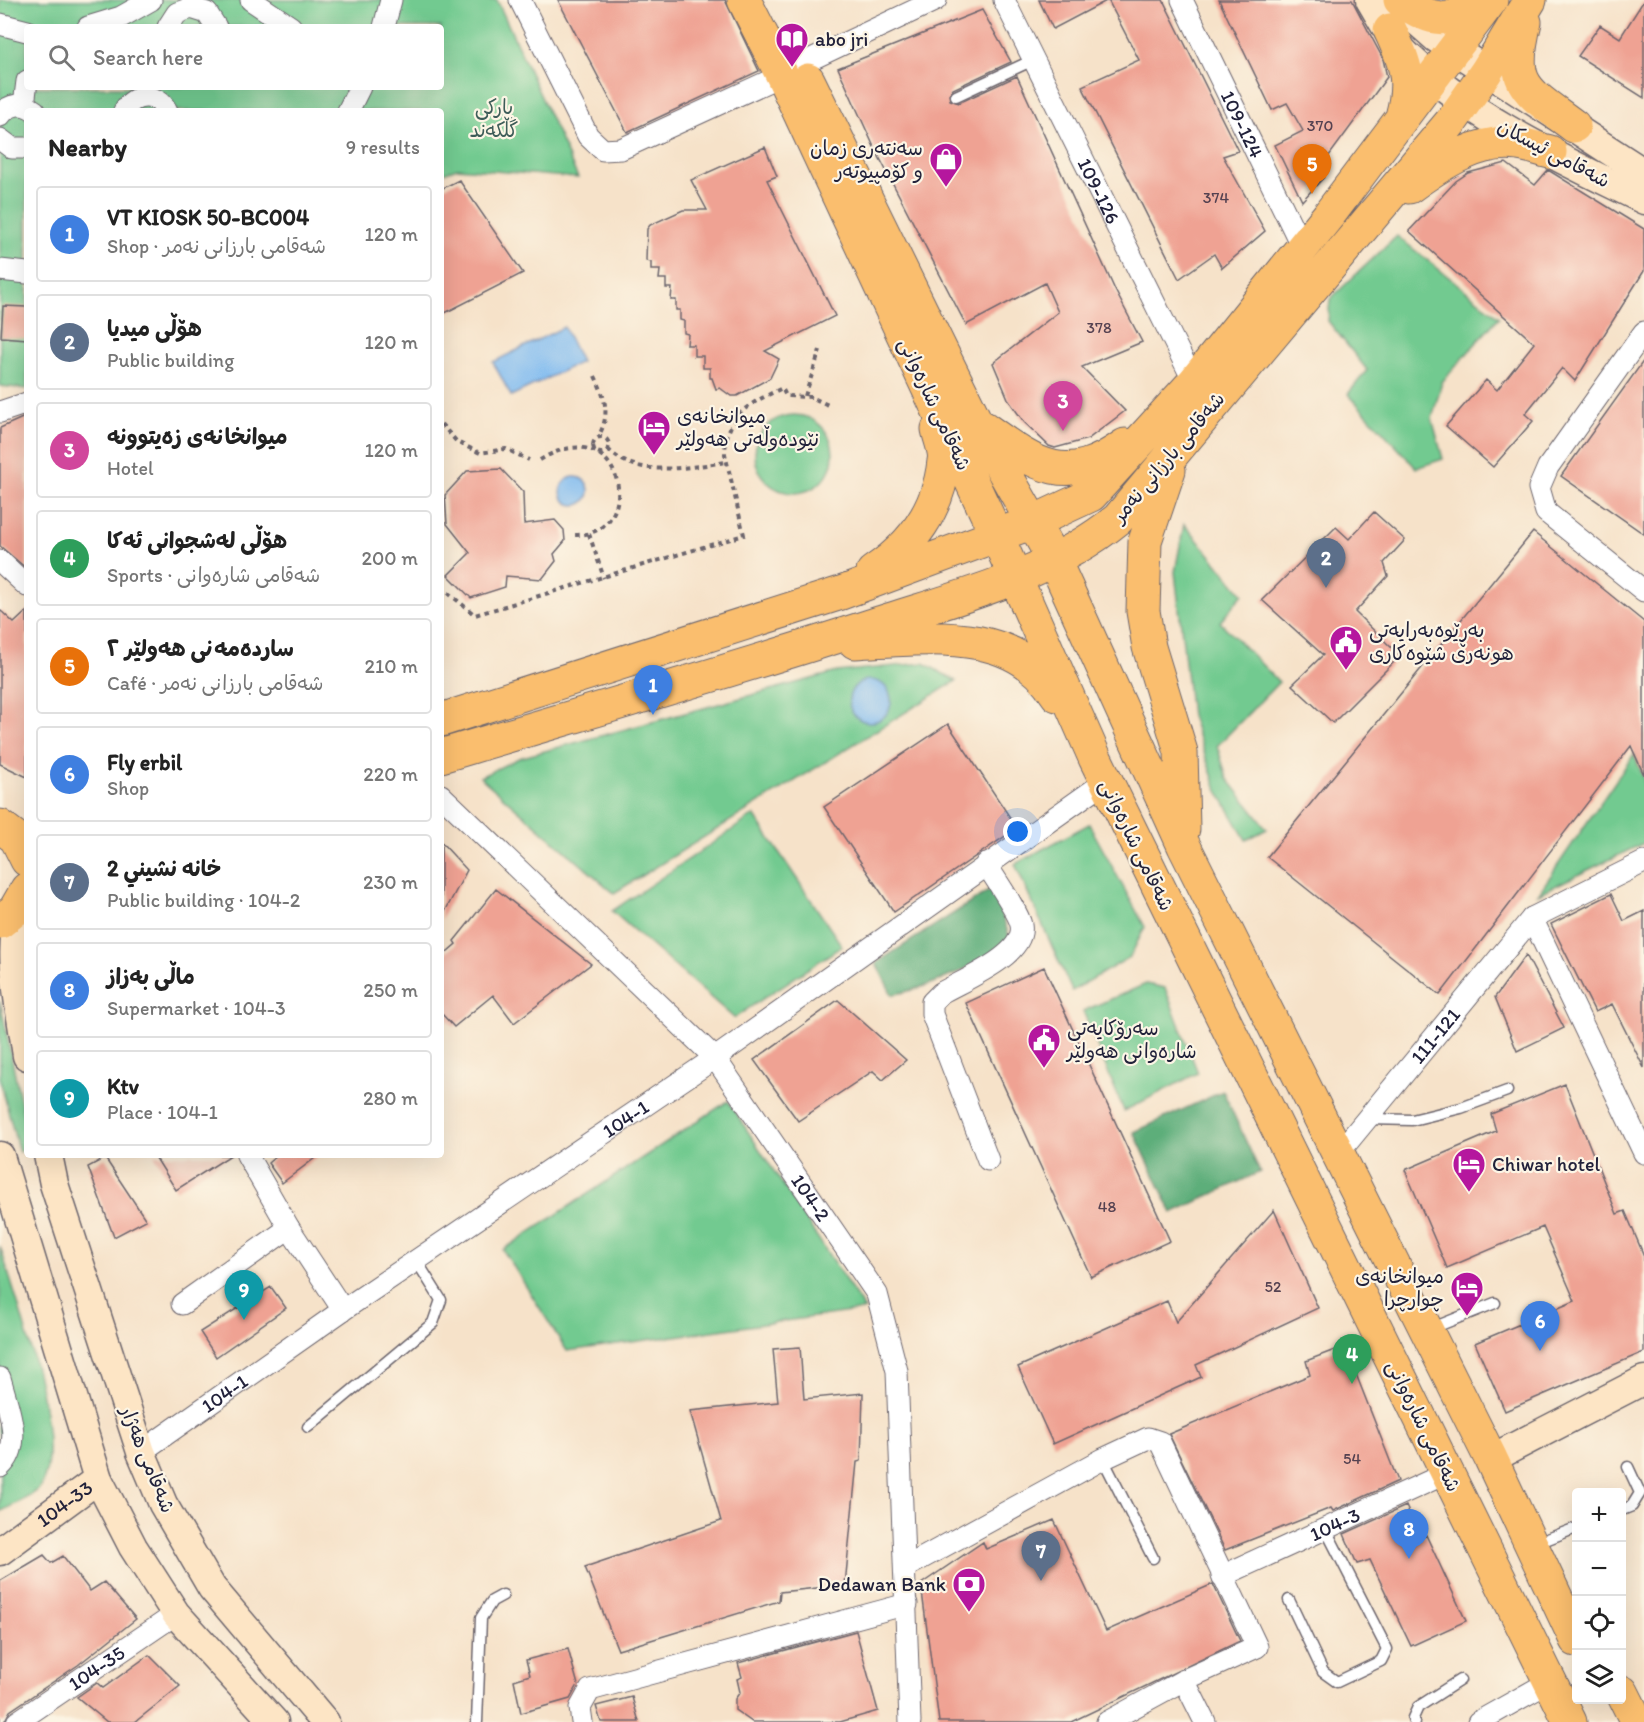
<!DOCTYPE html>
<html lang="en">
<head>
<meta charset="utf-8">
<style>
  :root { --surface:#fff; --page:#f2f2f2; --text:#222; --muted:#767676; --line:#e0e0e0; --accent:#0f766e }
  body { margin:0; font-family:Itim,"Playpen Sans Arabic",sans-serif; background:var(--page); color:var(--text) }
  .controls { position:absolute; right:18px; bottom:18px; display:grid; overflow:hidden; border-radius:6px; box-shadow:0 6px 24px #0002 }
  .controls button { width:54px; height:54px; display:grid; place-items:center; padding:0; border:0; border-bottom:2px solid var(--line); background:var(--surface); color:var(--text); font:30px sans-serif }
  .you { position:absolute; left:1018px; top:832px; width:21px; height:21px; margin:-15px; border:4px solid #fff; border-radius:50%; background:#1a73e8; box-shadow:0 0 0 9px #1a73e833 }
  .badge { display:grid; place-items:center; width:39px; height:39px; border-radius:50%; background:var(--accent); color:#fff; font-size:20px; font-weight:700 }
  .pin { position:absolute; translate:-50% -50px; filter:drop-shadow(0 2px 3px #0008) }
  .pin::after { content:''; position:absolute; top:32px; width:21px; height:18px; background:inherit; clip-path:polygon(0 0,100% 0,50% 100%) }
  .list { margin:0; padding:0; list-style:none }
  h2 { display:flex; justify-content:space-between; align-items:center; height:78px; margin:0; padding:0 24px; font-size:26px }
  h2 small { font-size:20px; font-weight:400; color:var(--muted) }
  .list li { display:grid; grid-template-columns:39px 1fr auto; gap:18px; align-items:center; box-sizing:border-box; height:96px; margin:0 12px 12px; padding:0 12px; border:2px solid var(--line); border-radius:6px }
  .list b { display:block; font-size:22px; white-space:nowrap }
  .list p { margin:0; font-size:20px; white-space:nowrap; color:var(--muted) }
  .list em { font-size:20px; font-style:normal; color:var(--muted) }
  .icon { flex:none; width:33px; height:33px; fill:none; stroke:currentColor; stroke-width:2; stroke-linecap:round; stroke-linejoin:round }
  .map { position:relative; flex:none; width:1644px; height:1722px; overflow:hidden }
  .search { position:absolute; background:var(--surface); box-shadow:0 6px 24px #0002; left:24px; top:24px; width:420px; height:66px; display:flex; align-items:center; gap:15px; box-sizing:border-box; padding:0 21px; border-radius:6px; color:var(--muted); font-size:22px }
  .panel { position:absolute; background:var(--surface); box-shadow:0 6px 24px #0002; left:24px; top:108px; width:420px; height:1050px; border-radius:6px }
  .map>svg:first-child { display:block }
  .green { fill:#72ca90; stroke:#4a7666; stroke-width:1.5; fill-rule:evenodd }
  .forest { fill:#5dae7a; stroke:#40685a; stroke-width:1.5 }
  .water { fill:#7db9f0; stroke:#506e96; stroke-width:1.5 }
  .building { fill:#efa293 }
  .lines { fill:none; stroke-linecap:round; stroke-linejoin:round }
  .lane-casing { stroke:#6c656d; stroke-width:13 }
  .street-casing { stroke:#6c656d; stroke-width:23 }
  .secondary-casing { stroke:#6c656d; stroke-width:31 }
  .primary-casing { stroke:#6c656d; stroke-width:35 }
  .path { stroke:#6c656d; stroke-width:4; stroke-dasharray:4.5 4.5; stroke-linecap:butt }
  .lane { stroke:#fff; stroke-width:10 }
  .street { stroke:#fff; stroke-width:21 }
  .secondary { stroke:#fde5c5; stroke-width:28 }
  .primary { stroke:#fabe6e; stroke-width:33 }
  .labels { text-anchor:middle; stroke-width:4.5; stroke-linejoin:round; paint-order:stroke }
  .number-label { font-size:16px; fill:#554251 }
  .poi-label { font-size:20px; fill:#22223b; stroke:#fcf5e5; text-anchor:start }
  .park-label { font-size:20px; fill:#3e5d59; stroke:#fcf5e5 }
  .street-label { font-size:20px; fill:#22223b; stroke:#fcf5e5 }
</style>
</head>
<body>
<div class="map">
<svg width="1644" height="1722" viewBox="0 0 1644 1722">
  <rect width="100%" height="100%" fill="#fcf5e5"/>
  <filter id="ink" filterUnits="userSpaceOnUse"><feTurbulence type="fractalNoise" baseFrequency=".0167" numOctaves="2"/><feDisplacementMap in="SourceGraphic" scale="12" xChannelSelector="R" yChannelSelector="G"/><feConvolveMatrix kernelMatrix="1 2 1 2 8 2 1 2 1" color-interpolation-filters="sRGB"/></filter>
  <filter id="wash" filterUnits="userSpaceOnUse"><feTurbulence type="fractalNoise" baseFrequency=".008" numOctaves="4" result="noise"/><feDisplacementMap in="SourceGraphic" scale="24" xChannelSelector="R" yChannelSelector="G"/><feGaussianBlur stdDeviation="1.35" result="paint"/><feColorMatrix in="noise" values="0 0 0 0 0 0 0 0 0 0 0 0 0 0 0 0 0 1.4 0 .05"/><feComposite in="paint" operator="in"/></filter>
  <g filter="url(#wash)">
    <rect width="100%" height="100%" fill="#f6e2c9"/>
    <path class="green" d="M0 0H497L578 178 457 168 441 174V111H27V389L0 386ZM27 27H441V87H27Z
      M1397 236 1499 317 1442 382 1432 418 1443 459 1416 468 1348 394 1367 370 1328 321 1330 299Z
      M755 454a39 39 0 1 1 78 0a39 39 0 1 1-78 0Z
      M1184 524 1243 594 1220 622 1279 682 1217 746 1227 778 1267 829 1246 840 1217 789 1191 716 1175 572Z
      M924 663 956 681 614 893 480 777 519 758 837 672Z
      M1634 754 1644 779V843L1538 894Z
      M754 815 842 946 734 1018 612 911Z
      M1089 824 1145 927 1130 957 1072 991 1015 864Z
      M1146 984 1165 988 1198 1073 1124 1111 1083 1011Z
      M0 1001 27 1133V1149L19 1152 0 1080Z
      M728 1101 865 1310 567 1351 503 1250Z
      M0 1246C14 1294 70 1447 39 1488 32 1498 11 1505 0 1512Z"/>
    <path class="forest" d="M993 888 1010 938C979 967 934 986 892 995L876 963Z
      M1223 1091 1260 1172 1172 1213 1134 1132Z"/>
    <path class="water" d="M564 327 581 362 511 396 493 362Z
      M561 491a14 14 0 1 1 28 0a14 14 0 1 1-28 0Z
      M849 701a21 21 0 1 1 42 0a21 21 0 1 1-42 0Z"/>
    <g id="blocks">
      <path class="building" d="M558 0H725L759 71 627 132Z
        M1039 0H1108L1053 29Z
        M1108 0H1163L1238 151 1223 156 1265 231 1222 268 1214 254 1179 279 1082 86 1139 60Z
        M1219 0H1352L1383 59 1387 77 1320 168 1324 177 1302 201 1275 145 1303 131 1287 103 1272 110Z
        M1644 0V98L1578 56 1600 25 1620 38Z
        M982 10 1011 62 953 89 949 95 950 100 959 103 1017 76 1115 290 1142 342 1082 367 1125 411 1088 439 1055 448 1049 446 1024 422 1009 401 993 363 1058 312 1045 283 966 325 874 147 838 68Z
        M765 147 777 176 767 180 835 316 765 351 779 359 770 378 737 396H731L720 388 716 389 712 378H710V368H703V356H694V345H687L688 334 684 333V321L680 320V310H676V300H671L672 288H666V279H659L660 270H651V262L646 261 647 229 650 225 683 210H707L691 180Z
        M1506 163 1535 185 1548 170 1644 229V271L1575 381 1562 368 1525 414 1533 421 1493 467 1446 426 1486 380 1497 390 1534 343 1409 231 1456 181 1468 173Z
        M459 180 523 273 441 315V189Z
        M3 306 27 307V339L1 337Z
        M1644 360V534L1561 476Z
        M27 416V569L0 546V428Z
        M501 469 523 492 524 524 555 520 564 530 565 541 554 554 556 561 542 579 506 576 505 587 471 598 448 575 470 553 447 524 445 495 467 471Z
        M1374 512 1405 540 1384 563 1388 576 1355 612 1400 656 1333 723 1292 685 1323 655 1262 600 1336 527 1349 539Z
        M1533 532 1644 622V775L1631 746 1440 995 1267 857Z
        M0 610 14 623 27 611V777L0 764Z
        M948 724 1017 828 894 912 824 807Z
        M441 842 467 870 441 919Z
        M496 889 591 964 514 1023 493 995 454 1027 441 1013V957L456 944 454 941Z
        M1611 894 1624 921 1644 911V1068L1612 1004 1595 1012 1551 924Z
        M1526 955 1564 1028 1517 1051 1495 997Z
        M1044 967 1170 1241 1091 1277 966 1003Z
        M838 1000 906 1060 883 1080 873 1071 798 1121 754 1060Z
        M1565 1084 1617 1214 1625 1211 1644 1256V1352L1505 1411 1475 1343 1575 1301 1543 1227 1447 1268 1405 1170 1496 1131 1491 1114Z
        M154 1155H231L176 1190Z
        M277 1155H319L282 1183 268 1163Z
        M105 1158 146 1220 114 1237 88 1167Z
        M1274 1210 1318 1308 1196 1365 1201 1377 1053 1444 1018 1367 1167 1301 1176 1322Z
        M271 1287 286 1308 216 1357 200 1332Z
        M1345 1346 1398 1481 1333 1511 1331 1508 1225 1550 1169 1434 1310 1375 1306 1361Z
        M800 1347 804 1399 863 1393 861 1461 857 1462 845 1585 780 1592 779 1601 618 1650 585 1567 721 1521 690 1411 778 1402 773 1349Z
        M1406 1506 1420 1538 1426 1535 1466 1621 1411 1646 1370 1560 1357 1564 1344 1534Z
        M1054 1520 1106 1631 1213 1584 1240 1641 1071 1722H939L921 1584 983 1542 986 1549Z
        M44 1555 51 1563 63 1556 90 1591 104 1582 136 1619 78 1665 10 1711 4 1722H0V1581Z
        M856 1631 878 1711 840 1722H752L735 1710V1699L740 1692 737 1679 742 1677 738 1663Z
        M568 1649 578 1685 570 1699 521 1713 514 1680 530 1675 526 1660Z
        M149 1655 180 1686 135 1722H107L77 1697 97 1683 103 1688Z
        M632 1697 639 1722H601L596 1706Z"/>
    </g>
  </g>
  <g filter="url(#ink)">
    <use href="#blocks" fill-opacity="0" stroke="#6c656d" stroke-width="1.5"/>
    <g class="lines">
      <g class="lane-casing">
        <path id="lane" d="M956 96 1033 60
          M1368 1119 1412 1120 1461 1108 1507 1091
          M1430 1329 1495 1303
          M308 1427 433 1323 441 1300 416 1260
          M1103 1459 1153 1558
          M1622 1510 1632 1506 1640 1493 1628 1467
          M1535 1544 1576 1528
          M1289 1600 1323 1672 1337 1682 1381 1661 1387 1649 1325 1528
          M477 1722 481 1618 492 1601 503 1595
          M1414 1722 1413 1718 1418 1707 1460 1680"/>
      </g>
      <g class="street-casing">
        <g id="street">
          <path d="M251 0 291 27"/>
          <path d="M520 0 588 136 603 150 621 149 782 75"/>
          <path id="s1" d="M1004 0 1194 382"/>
          <path id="s2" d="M1182 0 1302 247"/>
          <path d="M0 24 27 31"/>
          <path d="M88 27 121 17 151 0"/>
          <path d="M168 27 177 13 191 8 207 13 216 27"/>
          <path d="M384 27 391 0"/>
          <path d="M801 64 936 0"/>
          <path d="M24 105 27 81"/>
          <path d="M124 111C134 92 158 93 167 111"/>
          <path d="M348 111 360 87"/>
          <path d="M0 116C9 103 23 102 35 111"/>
          <path d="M0 139 12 148H27"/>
          <path d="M0 270 27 273"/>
          <path d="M1644 332 1548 467 1539 488 1546 512 1644 591"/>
          <path d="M0 412 27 403"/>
          <path d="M0 561 27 586"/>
          <path id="s3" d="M441 795 715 1058 877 1294 897 1371 910 1722"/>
          <path d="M986 864C994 877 1019 913 1021 925 1027 955 963 980 941 993L932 1002V1014L988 1160"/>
          <path d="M1532 918 1644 1153"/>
          <path id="s4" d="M1338 1154 1532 918 1644 862"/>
          <path d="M247 1155 289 1228 343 1310"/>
          <path d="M182 1304 289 1228"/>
          <path d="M0 1378C7 1405 25 1445 0 1467"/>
          <path id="s5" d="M141 1452 343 1310 715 1058 1106 781"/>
          <path d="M906 1567 1103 1459 1148 1438 1160 1442 1257 1647 1184 1680 1107 1722"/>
          <path id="s6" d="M1222 1576 1447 1473"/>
          <path d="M1184 1680 1205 1722"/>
          <path id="s7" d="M17 1722 176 1614"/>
          <path d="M582 1722 580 1708 590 1690 907 1604"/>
          <path d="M1478 1722 1549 1682"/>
        </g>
      </g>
      <g class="secondary-casing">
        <g id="secondary">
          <path d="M1370 0C1381 18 1393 43 1409 57 1476 121 1562 159 1644 200"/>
          <path d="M1401 7 1436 38 1644 173"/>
          <path d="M24 896C4 946 20 1004 27 1056"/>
          <path d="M48 1155 54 1184 141 1452 163 1504 212 1588 325 1722"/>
          <path d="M0 1156 98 1479 133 1547 176 1614 274 1722"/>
          <path d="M1491 1459 1644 1380"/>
          <path id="s8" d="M0 1551 98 1479"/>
        </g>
      </g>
      <g class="primary-casing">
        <path id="primary" d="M744 0 782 75 997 536 1095 758 1570 1722
          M1400 0C1430 21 1450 26 1478 0
          M1525 22C1509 87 1525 89 1574 126
          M1390 30C1406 64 1412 80 1402 117
          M808 80 976 422 1054 560 1184 846 1491 1459 1576 1640
          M1409 187C1441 164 1477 139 1518 144 1529 145 1540 150 1550 152
          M984 428C1037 466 1066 488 1125 445
          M1169 470 1145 541 1143 611 1149 647 1181 752 1183 829
          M873 572C912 546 939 509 944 461 946 452 940 439 938 429
          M855 642C925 639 1014 624 1057 695
          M441 720 841 593 1033 522 1091 495 1194 382 1328 216 1491 0
          M441 756C584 713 728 672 870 626 955 598 1047 577 1118 519L1451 122 1486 72 1530 0
          M0 826 16 838 27 860
          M0 922 15 910 27 889
          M1622 1692 1637 1722"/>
      </g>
      <path class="path" d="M595 376C605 397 611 415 598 437
        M805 396 820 350
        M441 424 457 442 480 453 506 449 529 460
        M593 445a8 8 0 1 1 16 0a8 8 0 1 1-16 0Z
        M608 449C634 479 691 467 726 462
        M540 460C624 408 648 536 574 535
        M589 534 604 578
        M441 587 475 615 744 535 725 454C726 413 750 404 782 388L786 396 811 397 828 405"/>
      <use href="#lane" class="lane"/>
      <use href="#street" class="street"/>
      <use href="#secondary" class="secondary"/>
      <use href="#primary" class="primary"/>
    </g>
  </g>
  <defs>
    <g id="library-pin" transform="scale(1.725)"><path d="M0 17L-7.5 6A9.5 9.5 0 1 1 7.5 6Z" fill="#b5179e" stroke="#fcf5e5"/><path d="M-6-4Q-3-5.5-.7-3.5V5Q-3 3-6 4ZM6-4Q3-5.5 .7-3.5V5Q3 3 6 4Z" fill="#fff"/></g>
    <g id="shop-pin" transform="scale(1.725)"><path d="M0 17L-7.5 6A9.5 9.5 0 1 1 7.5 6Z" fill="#b5179e" stroke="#fcf5e5"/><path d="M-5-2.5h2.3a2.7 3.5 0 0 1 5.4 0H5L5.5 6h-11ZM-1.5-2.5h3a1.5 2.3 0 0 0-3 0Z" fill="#fff"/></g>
    <g id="hotel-pin" transform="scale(1.725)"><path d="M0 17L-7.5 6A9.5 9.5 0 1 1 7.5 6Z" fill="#b5179e" stroke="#fcf5e5"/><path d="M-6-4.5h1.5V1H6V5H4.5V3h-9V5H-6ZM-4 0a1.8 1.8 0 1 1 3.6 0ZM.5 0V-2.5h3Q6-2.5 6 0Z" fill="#fff"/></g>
    <g id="civic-pin" transform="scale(1.725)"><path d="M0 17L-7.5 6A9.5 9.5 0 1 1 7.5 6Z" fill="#b5179e" stroke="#fcf5e5"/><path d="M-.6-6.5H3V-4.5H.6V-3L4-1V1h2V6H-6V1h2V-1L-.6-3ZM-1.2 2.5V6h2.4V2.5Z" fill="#fff"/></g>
    <g id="bank-pin" transform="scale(1.725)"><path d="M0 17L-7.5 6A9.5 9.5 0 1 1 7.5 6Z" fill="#b5179e" stroke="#fcf5e5"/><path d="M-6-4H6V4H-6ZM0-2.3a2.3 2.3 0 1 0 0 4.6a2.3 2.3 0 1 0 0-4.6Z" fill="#fff"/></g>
  </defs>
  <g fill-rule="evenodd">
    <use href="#library-pin" x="792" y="39"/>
    <use href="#shop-pin" x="946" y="159"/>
    <use href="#hotel-pin" x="654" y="427"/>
    <use href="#civic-pin" x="1346" y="642"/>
    <use href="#civic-pin" x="1044" y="1040"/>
    <use href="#hotel-pin" x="1469" y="1164"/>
    <use href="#hotel-pin" x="1467" y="1288"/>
    <use href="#bank-pin" x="969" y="1584"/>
  </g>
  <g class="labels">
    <g class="number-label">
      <text x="1320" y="131">370</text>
      <text x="1216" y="203">374</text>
      <text x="1099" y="333">378</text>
      <text x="1107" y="1212">48</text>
      <text x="1273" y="1292">52</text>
      <text x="1352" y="1464">54</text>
    </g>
    <g class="poi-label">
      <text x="815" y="46">abo jri</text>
      <text x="923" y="155" text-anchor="end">سەنتەری زمان<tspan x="923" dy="23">و کۆمپیوتەر</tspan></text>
      <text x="677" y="423">میوانخانەی<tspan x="677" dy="23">نێودەوڵەتی هەولێر</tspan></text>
      <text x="1369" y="637">بەڕێوەبەرایەتی<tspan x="1369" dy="23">هونەری شێوەکاری</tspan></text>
      <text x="1067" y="1035">سەرۆکایەتی<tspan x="1067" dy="23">شارەوانی هەولێر</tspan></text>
      <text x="1492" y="1171">Chiwar hotel</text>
      <text x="1444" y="1283" text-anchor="end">میوانخانەی<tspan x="1444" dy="23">چوارچرا</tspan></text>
      <text x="946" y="1591" text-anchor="end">Dedawan Bank</text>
    </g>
    <g class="park-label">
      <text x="494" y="114">پارکی<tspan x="494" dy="23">گڵکەند</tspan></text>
    </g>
    <g class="street-label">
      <text dy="7" stroke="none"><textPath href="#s2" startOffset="138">109-124</textPath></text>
      <text transform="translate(1554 153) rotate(28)" y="7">شەقامی ئیسکان</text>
      <text dy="7" stroke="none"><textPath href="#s1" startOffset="213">109-126</textPath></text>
      <text transform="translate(935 404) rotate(65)" y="7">شەقامی شارەوانی</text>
      <text transform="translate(1168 457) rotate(-50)" y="7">شەقامی بارزانی نەمر</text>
      <text transform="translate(1137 845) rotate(64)" y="7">شەقامی شارەوانی</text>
      <text dy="7" stroke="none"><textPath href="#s4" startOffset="153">111-121</textPath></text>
      <text dy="7" stroke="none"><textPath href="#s5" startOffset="588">104-1</textPath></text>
      <text dy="7" stroke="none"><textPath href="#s3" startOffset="549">104-2</textPath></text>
      <text dy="7" stroke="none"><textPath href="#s5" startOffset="102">104-1</textPath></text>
      <text transform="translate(1424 1426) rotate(64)" y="7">شەقامی شارەوانی</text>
      <text transform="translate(148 1459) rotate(68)" y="7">شەقامی هەژار</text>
      <text dy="7" stroke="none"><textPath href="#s8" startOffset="80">104-33</textPath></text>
      <text dy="7" stroke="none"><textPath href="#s6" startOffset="124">104-3</textPath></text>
      <text dy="7" stroke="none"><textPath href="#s7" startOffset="96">104-35</textPath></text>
    </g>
  </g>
</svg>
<div class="controls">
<button>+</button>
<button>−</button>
<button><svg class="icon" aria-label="locate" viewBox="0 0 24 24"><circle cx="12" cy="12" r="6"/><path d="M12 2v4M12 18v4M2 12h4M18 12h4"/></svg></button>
<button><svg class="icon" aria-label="layers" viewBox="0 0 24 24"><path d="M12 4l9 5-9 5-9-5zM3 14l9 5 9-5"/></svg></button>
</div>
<div class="you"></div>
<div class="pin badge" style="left:653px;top:715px;background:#3f7fe0">1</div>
<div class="pin badge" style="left:1326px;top:588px;background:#5c6f8a">2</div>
<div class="pin badge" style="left:1063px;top:431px;background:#d1479c">3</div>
<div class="pin badge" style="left:1352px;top:1384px;background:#2e9e5b">4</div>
<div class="pin badge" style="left:1312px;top:194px;background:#e8710a">5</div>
<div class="pin badge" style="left:1540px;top:1351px;background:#3f7fe0">6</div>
<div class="pin badge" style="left:1041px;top:1581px;background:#5c6f8a">7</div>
<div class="pin badge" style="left:1409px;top:1559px;background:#3f7fe0">8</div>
<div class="pin badge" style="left:244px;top:1320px;background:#0f9aa8">9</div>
<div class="search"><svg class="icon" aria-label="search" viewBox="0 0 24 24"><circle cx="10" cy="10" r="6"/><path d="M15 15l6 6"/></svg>Search here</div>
<section class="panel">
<h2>Nearby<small>9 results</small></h2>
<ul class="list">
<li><span class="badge" style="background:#3f7fe0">1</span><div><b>VT KIOSK 50-BC004</b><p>Shop · شەقامی بارزانی نەمر</p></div><em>120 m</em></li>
<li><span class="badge" style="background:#5c6f8a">2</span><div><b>هۆڵی میدیا</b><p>Public building</p></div><em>120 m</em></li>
<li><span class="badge" style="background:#d1479c">3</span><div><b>میوانخانەی زەیتوونە</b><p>Hotel</p></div><em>120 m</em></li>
<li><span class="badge" style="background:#2e9e5b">4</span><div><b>هۆڵی لەشجوانی ئەکا</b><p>Sports · شەقامی شارەوانی</p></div><em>200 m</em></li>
<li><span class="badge" style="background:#e8710a">5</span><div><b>ساردەمەنی هەولێر ٢</b><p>Café · شەقامی بارزانی نەمر</p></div><em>210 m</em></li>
<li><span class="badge" style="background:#3f7fe0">6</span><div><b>Fly erbil</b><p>Shop</p></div><em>220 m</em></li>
<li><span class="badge" style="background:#5c6f8a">7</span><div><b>خانه نشيني 2</b><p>Public building · 104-2</p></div><em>230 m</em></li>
<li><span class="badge" style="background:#3f7fe0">8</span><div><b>ماڵی بەزاز</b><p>Supermarket · 104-3</p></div><em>250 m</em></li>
<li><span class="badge" style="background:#0f9aa8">9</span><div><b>Ktv</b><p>Place · 104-1</p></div><em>280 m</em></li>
</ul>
</section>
</div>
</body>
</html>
